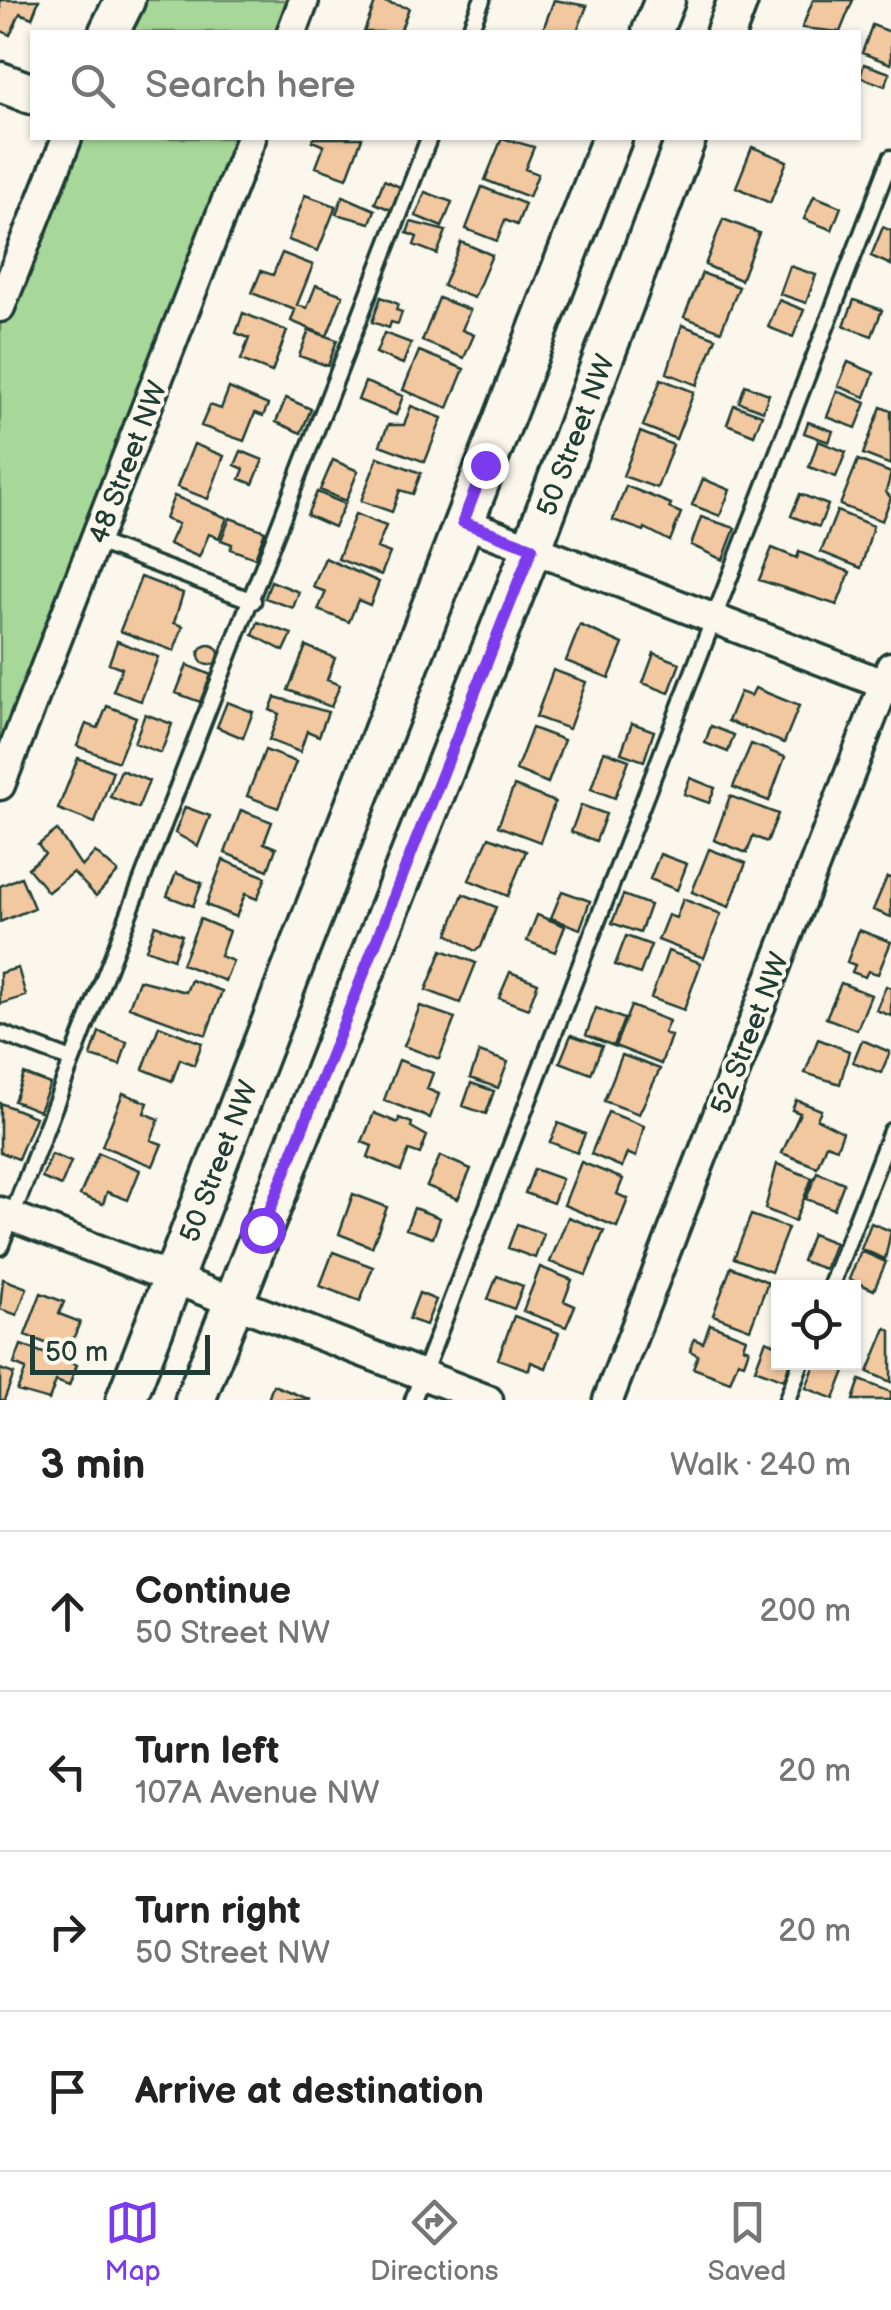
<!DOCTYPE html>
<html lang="en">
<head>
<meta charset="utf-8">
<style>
  :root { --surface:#fff; --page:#f6f6f6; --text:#222; --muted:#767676; --line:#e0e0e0; --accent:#7c3aed }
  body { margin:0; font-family:"Balsamiq Sans",sans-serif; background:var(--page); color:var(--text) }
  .controls { position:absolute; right:30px; bottom:30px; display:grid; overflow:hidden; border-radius:0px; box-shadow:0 2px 8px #0004 }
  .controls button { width:90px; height:90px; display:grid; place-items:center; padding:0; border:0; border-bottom:2px solid var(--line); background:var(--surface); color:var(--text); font:50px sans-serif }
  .scale { position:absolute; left:30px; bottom:25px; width:180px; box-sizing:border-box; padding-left:10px; border:5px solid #1f3d34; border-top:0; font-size:28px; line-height:35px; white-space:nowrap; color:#1f3d34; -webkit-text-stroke:8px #fbf7ec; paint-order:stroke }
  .stop { position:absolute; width:30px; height:30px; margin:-22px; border:8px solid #7c3aed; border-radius:50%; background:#fff }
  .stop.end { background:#7c3aed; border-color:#fff; box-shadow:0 2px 10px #0008 }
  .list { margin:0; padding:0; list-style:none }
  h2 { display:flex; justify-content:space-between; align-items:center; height:130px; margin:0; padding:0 40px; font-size:42px }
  h2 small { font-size:32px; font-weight:400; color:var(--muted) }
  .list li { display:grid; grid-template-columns:65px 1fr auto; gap:30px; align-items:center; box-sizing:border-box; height:160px; padding:0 40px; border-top:2px solid var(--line) }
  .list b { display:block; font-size:38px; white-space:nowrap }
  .list p { margin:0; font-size:32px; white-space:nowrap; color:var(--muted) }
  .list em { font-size:32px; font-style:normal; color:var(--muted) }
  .icon { flex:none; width:55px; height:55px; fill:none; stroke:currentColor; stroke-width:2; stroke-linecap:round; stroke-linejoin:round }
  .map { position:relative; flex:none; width:891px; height:1400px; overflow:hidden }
  .search { position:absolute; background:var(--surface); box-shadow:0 2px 8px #0004; left:30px; right:30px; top:30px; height:110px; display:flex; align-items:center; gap:25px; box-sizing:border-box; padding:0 35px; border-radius:0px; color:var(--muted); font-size:38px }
  .sheet { height:770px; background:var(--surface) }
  nav { display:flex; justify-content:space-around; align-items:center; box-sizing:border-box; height:140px; border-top:2px solid var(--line); background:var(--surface); font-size:28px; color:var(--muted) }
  nav a { display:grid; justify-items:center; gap:5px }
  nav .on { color:var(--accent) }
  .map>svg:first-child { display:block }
  .green { fill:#a7d899; stroke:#638a66; stroke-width:2.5 }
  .building { fill:#f2c8a1; stroke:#1f3d34; stroke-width:2.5 }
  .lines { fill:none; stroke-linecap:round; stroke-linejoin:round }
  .lane-casing { stroke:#1f3d34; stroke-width:21 }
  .street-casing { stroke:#1f3d34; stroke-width:35 }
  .secondary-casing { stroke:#1f3d34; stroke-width:45 }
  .lane { stroke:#fbf7ec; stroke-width:14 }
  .street { stroke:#fbf7ec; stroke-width:28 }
  .secondary { stroke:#fbf7ec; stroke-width:38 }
  .route { stroke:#7c3aed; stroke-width:12 }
  .labels { text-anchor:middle; stroke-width:8; stroke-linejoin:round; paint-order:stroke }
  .street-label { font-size:28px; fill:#1f3d34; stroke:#fbf7ec }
</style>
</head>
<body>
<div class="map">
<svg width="891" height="1400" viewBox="0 0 891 1400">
  <rect width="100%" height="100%" fill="#fbf7ec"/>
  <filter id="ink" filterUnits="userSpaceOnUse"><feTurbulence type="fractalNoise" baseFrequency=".01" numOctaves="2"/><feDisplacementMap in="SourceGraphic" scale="20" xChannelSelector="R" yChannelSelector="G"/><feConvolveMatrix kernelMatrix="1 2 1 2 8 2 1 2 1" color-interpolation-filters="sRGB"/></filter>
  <g filter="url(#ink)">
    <path class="green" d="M125 0H304L292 32H109Z
      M67 138H251L0 785V307Z"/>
    <path class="building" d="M0 0H39L32 18 20 13 10 35 0 30Z
      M376 0 409 8 400 32H364Z
      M554 0 587 6 578 29 587 32H542Z
      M813 0H853L840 32 802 28Z
      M872 25 891 32V64L862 53Z
      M864 64 890 73 885 86 860 77Z
      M314 138H362L347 178 316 167 324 146 312 141Z
      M502 138 534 147 525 169 538 174 529 197 485 180Z
      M752 147 787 161 770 203 736 187Z
      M384 180 400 187 391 210 375 203Z
      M482 187 525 204 517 225 505 220 497 241 466 229Z
      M425 192 452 202 442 227 416 216Z
      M305 195 336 206 318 251 288 240Z
      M343 196 375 210 370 223 336 214Z
      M814 196 841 207 832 230 804 219Z
      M723 219 759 233 741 280 705 265Z
      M411 222 446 231 437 254 414 245 417 237 407 233Z
      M883 227 891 231V265L871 256Z
      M461 242 492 255 474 298 443 286Z
      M282 253 313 265 297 305 307 308 316 285 343 295 327 336 291 321 295 310 252 293 261 271 273 275Z
      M790 266 816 275 806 303 780 294Z
      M702 273 739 287 721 331 684 317Z
      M381 297 398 304 396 310 402 312 398 324 391 322 389 328 372 322Z
      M439 298 470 310 462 330 474 335 464 358 422 341Z
      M779 300 804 310 793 337 768 327Z
      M854 300 882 310 872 336 844 326Z
      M243 313 287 331 272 372 241 360 249 338 236 333Z
      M682 325 716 338 697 385 667 373Z
      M309 330 337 340 328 366 299 356Z
      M384 333 411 343 403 364 376 353Z
      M419 351 464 369 448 408 403 390Z
      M848 362 874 373 865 397 838 386Z
      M661 379 694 392 676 439 643 426Z
      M365 382 403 396 396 415 358 400Z
      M745 385 769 394 763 411 739 402Z
      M229 388 268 405 263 416 255 413 244 441 201 426 210 405 221 409Z
      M837 391 866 403 856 428 827 417Z
      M286 398 311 409 301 433 276 422Z
      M734 405 762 415 754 435 727 424Z
      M411 406 442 418 425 462 380 445 388 425H404Z
      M881 407 891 411V465L863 454Z
      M808 422 833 431 829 442 804 433Z
      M640 432 673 445 657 488 623 476Z
      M818 441 846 452 836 477 809 467Z
      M194 444 224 456 208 499 177 487Z
      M241 451 263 460 253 484 240 479 244 469 235 465Z
      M378 457 421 473 413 494 400 490 392 512 361 501Z
      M333 460 358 471 346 501 320 490Z
      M858 460 891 473 886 492 891 498 882 521 840 505Z
      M703 479 730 490 720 516 692 505Z
      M626 486 671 504 669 508 681 513 670 541 645 528 644 531 613 520Z
      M317 492 345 504 334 527 307 515Z
      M800 494 828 505 819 527 791 516Z
      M174 496 227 518 219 538 209 534 199 557 169 544 178 524 165 519Z
      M837 511 873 526 861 568 821 552Z
      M355 514 386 526 377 548 390 553 381 575 338 559Z
      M701 517 735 528 723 560 691 545Z
      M230 518 265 531 255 558 230 549 232 544 221 540Z
      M772 548 797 558 799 552 850 572 837 605 759 580Z
      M325 558 379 582 370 605 358 600 349 622 318 610 326 592 313 587Z
      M141 577 183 593 174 623 183 626 174 651 120 631Z
      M271 581 299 592 293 608 265 598Z
      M258 622 292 634 284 651 253 635Z
      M580 625 623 644 609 678 566 661Z
      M117 641 158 657 141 701 113 691 122 668 109 663Z
      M199 655a10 10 0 1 1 20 0a10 10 0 1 1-20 0Z
      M306 646 335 658 327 680 340 685 331 707 288 690Z
      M654 653 680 663 669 693 643 683Z
      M187 665 211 675 200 702 176 693Z
      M553 670 586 682 569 729 536 717Z
      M755 688 799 706 784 743 728 721 740 692 751 696Z
      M275 697 328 712 319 736 307 731 300 752 269 740 279 714 270 710Z
      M227 702 253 712 243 738 217 727Z
      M107 706 136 717 118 762 77 746 86 724 98 728Z
      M145 714 172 724 161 753 134 743Z
      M632 723 654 731 644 761 621 753Z
      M711 726 734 735 728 752 705 743Z
      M532 728 564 740 548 783 516 770Z
      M751 744 785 757 769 801 733 787Z
      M265 750 296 762 278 808 247 796Z
      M604 751 629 760 615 798 591 789Z
      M78 758 113 771 95 823 58 809Z
      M121 770 149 781 138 808 110 797Z
      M690 778 715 788 709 803 684 794Z
      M514 786 555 802 540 842 498 826Z
      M730 796 778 814 767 842 753 836 747 853 714 840Z
      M581 805 606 814 596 841 571 832Z
      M185 807 210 816 198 846 175 833Z
      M241 810 272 822 264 843 276 848 268 870 225 853Z
      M57 830 82 867 95 852 118 872 96 896 73 872 48 892 28 868 45 854 38 845Z
      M489 837 526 851 508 896 469 880Z
      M709 849 746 863 729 907 692 892Z
      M660 854 687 864 677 890 650 879Z
      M223 860 266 877 257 899 245 894 236 917 206 905Z
      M176 873 202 883 193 906 167 896Z
      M21 877 34 908 0 922V886Z
      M887 877 891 878V917L873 910Z
      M562 891 590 901 580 929 551 918Z
      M463 894 496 907 481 947 475 951 448 934Z
      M623 895 650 905 640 933 612 923Z
      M683 899 721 914 704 958 658 940 668 915 676 918Z
      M537 915 565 926 555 952 527 941Z
      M200 919 229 931 220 956 233 961 225 981 182 964Z
      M155 925 182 935 173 959 146 949Z
      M859 930 891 942 878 974 868 971 865 977 852 972 855 965 847 962Z
      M626 936 651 945 640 974 615 965Z
      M442 950 476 963 460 1003 426 990Z
      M668 951 701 963 684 1010 651 998Z
      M18 968 26 996 0 1004V973Z
      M510 972 538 983 528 1009 499 998Z
      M139 980 186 992 191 980 222 991 206 1035 129 1007Z
      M841 983 871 995 857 1030 826 1018Z
      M886 986 891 988V1016L876 1010Z
      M420 1006 455 1018 439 1059 404 1046Z
      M631 1006 669 1021 664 1033 671 1036 661 1064 615 1046Z
      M596 1008 624 1019 614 1046 586 1035Z
      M159 1026 202 1043 194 1065 180 1059 172 1081 143 1069Z
      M99 1032 127 1042 120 1065 91 1056Z
      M571 1035 602 1046 591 1074 560 1062Z
      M818 1039 849 1051 840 1084 805 1073Z
      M862 1040 890 1052 881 1073 853 1062Z
      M479 1052 508 1062 498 1088 470 1078Z
      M622 1055 660 1069 639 1114 604 1101Z
      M399 1060 433 1073 427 1089 439 1094 430 1118 384 1100Z
      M24 1074 50 1084 39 1111 14 1101Z
      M471 1083 494 1091 486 1114 463 1106Z
      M123 1093 148 1103 144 1113 159 1119 151 1140 162 1144 153 1166 102 1146Z
      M796 1100 821 1110 817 1119 843 1132 837 1148 826 1144 817 1167 782 1153 800 1113 792 1110Z
      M0 1103 35 1117 18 1159 0 1152Z
      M608 1112 644 1126 636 1157 627 1153 622 1167 591 1154Z
      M374 1113 398 1123 399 1118 412 1123 411 1127 427 1136 420 1154 409 1150 401 1171 368 1157 372 1146 362 1142Z
      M558 1123 585 1134 577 1153 550 1142Z
      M98 1153 140 1170 128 1200 107 1192 103 1204 80 1195Z
      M51 1154 71 1162 61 1186 42 1178Z
      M440 1156 471 1169 458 1199 427 1186Z
      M581 1162 623 1179 617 1194 628 1199 617 1227 564 1205Z
      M777 1164 812 1178 795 1221 765 1209Z
      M534 1169 562 1179 553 1203 525 1193Z
      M817 1172 844 1183 834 1209 806 1199Z
      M353 1194 387 1207 372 1247 339 1234Z
      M414 1208 440 1218 433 1238 406 1229Z
      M751 1215 788 1228 771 1272 734 1258Z
      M568 1217 604 1231 586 1275 550 1262Z
      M871 1223 891 1231 885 1259 861 1249Z
      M517 1224 544 1234 535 1258 508 1248Z
      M812 1234 835 1243 825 1269 802 1261Z
      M861 1251 886 1262 874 1290 849 1279Z
      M333 1252 373 1267 360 1301 320 1286Z
      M540 1267 572 1280 564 1301 575 1306 566 1327 523 1311Z
      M731 1267 768 1282 750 1329 713 1315Z
      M497 1276 523 1286 514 1309 488 1299Z
      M3 1279 27 1288 17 1315 0 1309Z
      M41 1293 64 1302 59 1314 80 1322 68 1352 25 1335Z
      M419 1293 436 1300 426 1325 409 1319Z
      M514 1316 559 1333 546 1368 531 1362 529 1370 498 1359Z
      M710 1324 746 1338 743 1347 749 1349 744 1363 738 1361 730 1382 693 1368 698 1355 690 1351 694 1339 703 1343Z
      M886 1328 891 1331V1382L868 1372Z
      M766 1340 778 1345V1362H790L784 1380 755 1369Z
      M21 1345 77 1365 69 1386 56 1381 49 1400 17 1391 26 1369 14 1364Z
      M816 1362 845 1371 834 1399 806 1388Z
      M0 1369 14 1374 4 1400H0Z
      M860 1380 891 1392V1400H853Z
      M273 1385 311 1400H268Z"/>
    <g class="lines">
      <g class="lane-casing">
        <path id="lane" d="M469 32 482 0
          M97 542 253 601
          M0 1033 72 1060
          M0 1247 429 138
          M830 1288 891 1131
          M413 1400 891 158
          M787 1400 801 1362"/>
      </g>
      <g class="street-casing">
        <path id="street" d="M292 32 304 0
          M0 307 67 138
          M463 522 891 687
          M0 785 251 138
          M0 1212 488 1400
          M608 1400 891 667"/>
      </g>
      <g class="secondary-casing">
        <path id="secondary" d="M109 32 125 0
          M652 32 665 0
          M726 32 738 0
          M0 82 32 94
          M126 1400 612 138
          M195 1400 532 548 686 138"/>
      </g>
      <use href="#lane" class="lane"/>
      <use href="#street" class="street"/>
      <use href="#secondary" class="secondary"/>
    </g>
  </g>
  <g class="lines" filter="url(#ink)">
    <path class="route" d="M262 1230 532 548 463 522 485 465"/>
  </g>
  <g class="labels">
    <g class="street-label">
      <text transform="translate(575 435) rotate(-69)" y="10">50 Street NW</text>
      <text transform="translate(127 462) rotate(-69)" y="10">48 Street NW</text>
      <text transform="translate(749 1033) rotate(-69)" y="10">52 Street NW</text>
      <text transform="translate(218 1161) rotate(-69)" y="10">50 Street NW</text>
    </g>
  </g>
</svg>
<div class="controls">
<button><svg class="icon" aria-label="locate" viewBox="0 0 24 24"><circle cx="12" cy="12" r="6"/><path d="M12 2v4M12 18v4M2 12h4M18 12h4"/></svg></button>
</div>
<div class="scale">50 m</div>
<div class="stop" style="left:262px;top:1230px"></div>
<div class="stop end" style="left:485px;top:465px"></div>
<div class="search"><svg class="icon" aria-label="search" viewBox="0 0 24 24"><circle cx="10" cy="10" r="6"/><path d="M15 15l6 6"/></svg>Search here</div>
</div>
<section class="sheet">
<h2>3 min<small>Walk · 240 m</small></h2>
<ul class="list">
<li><svg class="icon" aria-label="ahead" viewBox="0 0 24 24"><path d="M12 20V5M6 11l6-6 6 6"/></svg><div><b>Continue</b><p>50 Street NW</p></div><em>200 m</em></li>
<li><svg class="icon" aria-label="left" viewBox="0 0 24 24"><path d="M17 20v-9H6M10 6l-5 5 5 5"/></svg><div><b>Turn left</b><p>107A Avenue NW</p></div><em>20 m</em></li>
<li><svg class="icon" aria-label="right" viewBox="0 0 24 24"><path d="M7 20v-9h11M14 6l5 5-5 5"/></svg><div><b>Turn right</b><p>50 Street NW</p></div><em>20 m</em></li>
<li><svg class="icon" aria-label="arrive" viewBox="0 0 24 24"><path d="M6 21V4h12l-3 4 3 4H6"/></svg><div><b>Arrive at destination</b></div></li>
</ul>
</section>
<nav>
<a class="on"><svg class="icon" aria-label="map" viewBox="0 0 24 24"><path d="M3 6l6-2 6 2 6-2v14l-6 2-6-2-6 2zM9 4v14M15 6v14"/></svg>Map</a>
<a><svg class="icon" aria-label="directions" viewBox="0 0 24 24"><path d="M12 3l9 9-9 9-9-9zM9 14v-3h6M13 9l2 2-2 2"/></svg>Directions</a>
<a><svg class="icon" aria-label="saved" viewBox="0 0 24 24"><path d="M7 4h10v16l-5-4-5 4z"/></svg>Saved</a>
</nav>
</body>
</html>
